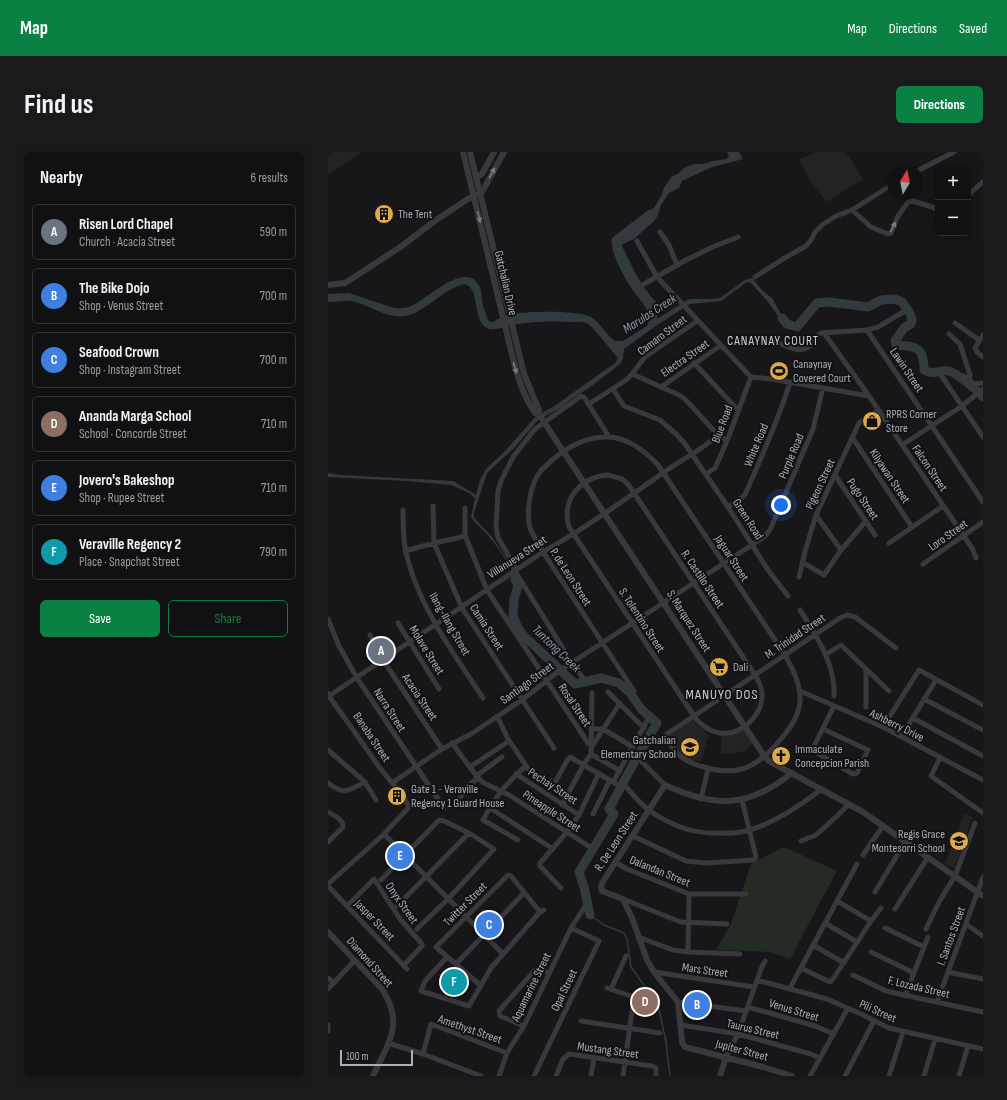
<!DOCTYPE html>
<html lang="en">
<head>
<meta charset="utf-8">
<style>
  :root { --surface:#111113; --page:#1a1a1c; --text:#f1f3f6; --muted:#9c9da0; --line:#303133; --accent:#0b8043 }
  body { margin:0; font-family:"Sofia Sans Condensed",sans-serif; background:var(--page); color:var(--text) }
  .controls { position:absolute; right:12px; top:12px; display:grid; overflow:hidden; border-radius:6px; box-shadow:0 2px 10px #0003 }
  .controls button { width:36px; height:36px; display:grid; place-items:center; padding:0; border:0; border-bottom:1px solid var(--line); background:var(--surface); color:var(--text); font:20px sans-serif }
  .compass { position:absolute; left:559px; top:12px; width:36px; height:36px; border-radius:50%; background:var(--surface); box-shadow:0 2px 10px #0003; rotate:10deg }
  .scale { position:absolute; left:12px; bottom:10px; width:73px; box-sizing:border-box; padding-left:4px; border:2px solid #abafb7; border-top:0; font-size:11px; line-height:14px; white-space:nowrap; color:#abafb7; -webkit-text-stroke:3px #121214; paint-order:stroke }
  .you { position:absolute; left:453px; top:353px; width:14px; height:14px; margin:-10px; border:3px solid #fff; border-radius:50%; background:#1a73e8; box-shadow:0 0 0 6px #1a73e833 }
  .badge { display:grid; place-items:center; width:26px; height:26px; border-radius:50%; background:var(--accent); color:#fff; font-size:13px; font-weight:700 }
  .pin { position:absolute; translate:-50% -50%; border:2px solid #fff; box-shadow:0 1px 4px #0006 }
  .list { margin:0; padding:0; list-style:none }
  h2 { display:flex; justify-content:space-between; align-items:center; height:52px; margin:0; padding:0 16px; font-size:17px }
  h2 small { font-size:13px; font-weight:400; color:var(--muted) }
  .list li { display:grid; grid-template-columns:26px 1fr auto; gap:12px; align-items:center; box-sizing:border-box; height:56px; margin:0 8px 8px; padding:0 8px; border:1px solid var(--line); border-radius:6px }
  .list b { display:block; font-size:15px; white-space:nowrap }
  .list p { margin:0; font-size:13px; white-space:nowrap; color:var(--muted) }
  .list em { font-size:13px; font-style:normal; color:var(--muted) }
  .actions { display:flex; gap:8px; padding:12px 16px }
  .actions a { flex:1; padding:9px 0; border:1px solid var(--accent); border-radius:6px; text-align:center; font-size:14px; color:var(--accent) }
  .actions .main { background:var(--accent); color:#fff }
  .map { position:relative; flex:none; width:655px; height:924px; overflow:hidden; border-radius:6px }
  header { display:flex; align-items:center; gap:24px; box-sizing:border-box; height:56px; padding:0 20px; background:var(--accent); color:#fff }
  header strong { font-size:19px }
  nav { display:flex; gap:22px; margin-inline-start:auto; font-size:14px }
  .intro { display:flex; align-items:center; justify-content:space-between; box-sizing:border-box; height:96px; padding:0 24px }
  h1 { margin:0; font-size:28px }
  .button { padding:10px 18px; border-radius:6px; background:var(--accent); color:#fff; font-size:14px; font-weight:700 }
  main { display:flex; gap:24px; padding:0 24px }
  aside { flex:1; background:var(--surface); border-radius:6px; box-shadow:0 2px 10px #0003 }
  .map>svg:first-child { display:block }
  .built { fill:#232326 }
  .green { fill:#242a24 }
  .water { fill:#323a40 }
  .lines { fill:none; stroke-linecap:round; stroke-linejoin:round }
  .stream { stroke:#323a40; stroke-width:1.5 }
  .river { stroke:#323a40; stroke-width:9 }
  .minor { stroke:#39393d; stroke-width:5 }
  .tertiary { stroke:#39393d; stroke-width:6 }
  .oneway { fill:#787a80 }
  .labels { text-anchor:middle; stroke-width:4; stroke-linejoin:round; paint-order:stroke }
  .poi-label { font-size:12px; fill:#abafb7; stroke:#121214; text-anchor:start }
  .street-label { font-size:12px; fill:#abafb7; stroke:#121214 }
  .water-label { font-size:13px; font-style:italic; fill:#869bae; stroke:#121214 }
  .neighbourhood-label { font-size:13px; letter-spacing:1px; fill:#cbced4; stroke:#121214 }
  .quarter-label { font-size:14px; letter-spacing:1px; fill:#cbced4; stroke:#121214 }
</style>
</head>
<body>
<header>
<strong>Map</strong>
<nav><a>Map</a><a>Directions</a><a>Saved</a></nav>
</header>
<div class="intro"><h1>Find us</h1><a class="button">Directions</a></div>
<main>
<aside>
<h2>Nearby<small>6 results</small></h2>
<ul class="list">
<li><span class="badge" style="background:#6b7280">A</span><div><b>Risen Lord Chapel</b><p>Church · Acacia Street</p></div><em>590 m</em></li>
<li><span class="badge" style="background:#3f7fe0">B</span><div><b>The Bike Dojo</b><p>Shop · Venus Street</p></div><em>700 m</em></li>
<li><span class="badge" style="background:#3f7fe0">C</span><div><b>Seafood Crown</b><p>Shop · Instagram Street</p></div><em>700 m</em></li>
<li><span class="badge" style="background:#8d6e63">D</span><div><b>Ananda Marga School</b><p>School · Concorde Street</p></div><em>710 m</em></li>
<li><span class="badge" style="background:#3f7fe0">E</span><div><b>Jovero's Bakeshop</b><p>Shop · Rupee Street</p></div><em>710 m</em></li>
<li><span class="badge" style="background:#0f9aa8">F</span><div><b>Veraville Regency 2</b><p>Place · Snapchat Street</p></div><em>790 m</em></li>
</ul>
<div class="actions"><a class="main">Save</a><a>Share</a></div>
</aside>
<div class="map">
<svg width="655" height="924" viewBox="0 0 655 924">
  <rect width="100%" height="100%" fill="#171719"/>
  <path class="built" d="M0 0H34L0 23Z
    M490 0H518L535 27 498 50 482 29 471 7Z
    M363 567 372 576 381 583 373 609 362 608 353 604 339 586Z
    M415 577 425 592 417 599 401 602 392 601 394 584 406 582Z
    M636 662 645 665 626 716 617 712Z
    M308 845 324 847 329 853V858L307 855Z"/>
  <path class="green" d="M456 695 509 719 462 807 442 800 388 798 403 772 423 712Z"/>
  <path class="water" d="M399 0H411L415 7 384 15 354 29 351 36 341 41 333 53 330 63 326 69 306 87 295 92 294 94C306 118 316 143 338 158L329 162V167L361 147H385L392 146 417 128 424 126 435 139 444 146 456 167 464 173 462 175 453 168 440 150 423 131 419 130 393 149 362 152 332 171 296 197 295 207 292 212 261 236 243 247 234 255 210 268 187 295 159 321 146 361V365L147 367 164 385 178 406 182 408 186 416 184 418C180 409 161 383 154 377 150 373 146 370 143 365L147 346 141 341 123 333 80 329 0 325V321L12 323 125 329 148 343 152 328 158 317 178 298 208 264 225 255 287 211 290 206C283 198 267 177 260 172 255 169 249 170 245 170 224 169 205 169 184 173 179 174 165 179 161 177 142 169 154 136 136 132 115 137 98 160 77 164 59 167 42 153 24 149 17 148 8 150 0 150V142L21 141 66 156C74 157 80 156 87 152 102 144 142 105 153 138 154 143 154 149 155 154 156 159 159 163 160 168L162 170H165C171 166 178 164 185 162 200 159 250 158 263 165 272 171 278 182 287 189H295L319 174C321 170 321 166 320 161 318 153 311 147 306 140 298 129 281 99 284 86L319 59 326 56 333 44 336 36 344 24 350 22 356 16 366 12H374L385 9 398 7 401 4Z"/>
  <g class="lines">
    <path class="stream" d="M186 421 187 427
      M262 763 276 773 296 781 299 787 303 815 330 853 338 890 342 924"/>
    <path class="river" d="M454 166 459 172 469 175 489 151 501 150 540 155 553 148 567 147 574 150 582 161 584 168 583 172 576 176 567 189 568 193C589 195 596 194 596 218 607 224 611 217 621 219 630 222 649 238 655 245
      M187 427 190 434 186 447 185 464 190 476 196 484 247 532 273 526 291 531 302 541 314 558 329 571 308 607 281 657 286 662 251 720 256 735 262 763"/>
    <path class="minor" d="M589 19 626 0
      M640 43 655 30
      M524 58 543 75 560 82 563 81 570 64 580 50 585 49 610 57
      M332 80 341 93 349 113
      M309 89 329 125 421 223 423 225 443 227 541 244
      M427 125 455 107 478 94 483 88 487 80 494 73 508 64 524 58 565 32
      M316 132 358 108 387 94 410 85
      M627 171 651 188
      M539 178 655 350
      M496 181 541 244 644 396 648 406
      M621 182 632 192 642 223V228
      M655 183 647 196 649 200 655 205
      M442 187C454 192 472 204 483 193 487 189 488 183 493 181L539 178 550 175 575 160
      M366 211 410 258
      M304 222 351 243 357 247 390 283 399 289
      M613 223 655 285
      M636 224 646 232 655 231
      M333 235 392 194
      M285 237 296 254 332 268 348 282 357 292 400 355 440 418 460 444
      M261 252 298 228 304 222 317 205 369 169
      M524 285 584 375
      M574 293 634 254 655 237
      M378 322 387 316 399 289 423 225
      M280 323 294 327 300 332 427 523C430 528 433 534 434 540 436 562 414 584 392 581 382 580 375 574 368 567L241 375C233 347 253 325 280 323Z
      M507 323 547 383
      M105 354 106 391 134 456 226 596
      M400 355 416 344 420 336C435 301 451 267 462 230
      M137 356V383L159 438 260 591
      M75 358C75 371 75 387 78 400 89 452 126 502 155 546
      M488 363 513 398
      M561 391 615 354
      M77 399 106 391 130 386 137 383
      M474 410 496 423 513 398 538 369
      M595 412 655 370
      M189 418 170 386 168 375 170 339 173 329 185 305 207 277 253 244 256 245 281 285
      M187 419 244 511 255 526
      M471 425 478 396 488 363 531 271 550 258
      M472 458C488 483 508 513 506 544
      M0 467 11 494 29 526 116 656
      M70 471 111 537
      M42 483 55 508 114 597
      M497 503 513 493 561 539
      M538 517V555
      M306 539 215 400C211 392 205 384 202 376 198 361 202 332 212 320 214 316 220 313 223 309 239 295 258 284 281 285 301 286 317 299 330 313L457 503C465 518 473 532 472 549 471 564 462 576 453 587 432 613 411 626 376 615 367 613 358 609 351 603 345 598 341 590 336 584L512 466 519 463 527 465 568 496
      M472 539 555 575 655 628
      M280 540 316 576
      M596 547 655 578
      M169 564 180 587 201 618 240 642
      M585 566 655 604
      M555 575 591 518 655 553
      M263 577H275L305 595
      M495 577 540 598 529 621 525 622 484 598 506 554
      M573 585 608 528
      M124 591 150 626 156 631 181 643 262 695
      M263 596 292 551
      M0 598 37 630 48 648
      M263 602 264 541
      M263 602 292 619
      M612 606 603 624 655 661
      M314 610 337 633
      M142 615 181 589
      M188 622 251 663
      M148 624 174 605
      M285 630 319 569
      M0 631C17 644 19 639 37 630
      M64 631 114 597 143 582 194 548 231 519 436 385 442 378 485 277 495 236
      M296 633C304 641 312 652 322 659 332 666 346 673 358 677 374 682 406 683 422 678 448 670 471 654 494 637
      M225 634 240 607 242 605 290 633
      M373 647 380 617
      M139 653 131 649V647L141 633 150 626
      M234 653 256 612 263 602
      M162 656 225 697
      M0 660C7 664 15 667 15 675L0 690
      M265 662 282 628
      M56 682 175 802
      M305 684 358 709 378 711 426 708 428 705 414 648
      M190 688 155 668C168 644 178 631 198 614
      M473 689 488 683 509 664 521 652
      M535 703 555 674
      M287 710 299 717 361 742H418
      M53 728 111 668 116 669 141 681 166 697 120 747 89 777
      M0 732 56 682 81 655 77 647 52 616 1 544 215 400C257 376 295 349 335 321 353 308 374 298 390 283
      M0 734 79 817
      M233 736 212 714V711L239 680 251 663 271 621
      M547 740 577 690
      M295 747 353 770 399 772
      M509 749 543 769 553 756
      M19 754 46 727 72 767 94 792V794L76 813
      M69 754 141 681
      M567 757 600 705
      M497 771 529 790
      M638 772 655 784
      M557 776 596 795
      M598 777 611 750 627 724 647 671
      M310 785 345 798 360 800 412 802
      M485 793 516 811
      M360 800 361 742
      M543 800 586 821
      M119 805 97 829 93 839 141 854 163 816 212 760 216 758
      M128 812 196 741
      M473 816 502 830 505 827 543 769
      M326 820 426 835
      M620 820 655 827
      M525 823 558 839 655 860
      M0 826 6 831
      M429 828 499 847 533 862 561 876 655 897
      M152 833 108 795 180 723 183 724 212 760
      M279 836 306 845 295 924
      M462 836 529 712
      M0 837 27 808
      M283 837 298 804
      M577 844 600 785
      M350 850 418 859
      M609 850 655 725
      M420 855 487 874 506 882
      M253 869 332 881
      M0 873V879
      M353 873 410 882 483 902 492 906
      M196 874 172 864 171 859 207 818 212 817 221 821
      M60 891 95 902 153 924
      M95 902 103 872 179 901
      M398 905 410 882 433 817 437 809
      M171 924 179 901 196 874 243 776 256 756
      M206 924 271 789 243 776
      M228 924 235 907 241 902 324 914 328 916V924
      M263 924 266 906
      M482 924 520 856
      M517 924 546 869
      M561 924 575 880
      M596 924 607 887
      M631 924 640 894"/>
    <path class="tertiary" d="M135 0 187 215C192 232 197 247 207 261H210
      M142 0 196 222 211 258 210 261 437 605 441 609 535 660 655 744
      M149 25 154 22 166 0
      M0 133 17 131 71 96 108 68 146 43 153 42 176 0
      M0 542 1 544 0 545
      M464 621C420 656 387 656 337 633L274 731 273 735 274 739 295 747 304 766 319 808 326 820 350 850 354 890 357 895 435 915 464 924
      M0 780 54 837C77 872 60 891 45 924
      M392 924 398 905"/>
  </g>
  <defs><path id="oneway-solid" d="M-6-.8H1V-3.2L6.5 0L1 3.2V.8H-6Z"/></defs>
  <g class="oneway">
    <use href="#oneway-solid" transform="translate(164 21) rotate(-61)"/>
    <use href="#oneway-solid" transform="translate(151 65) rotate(77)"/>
    <use href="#oneway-solid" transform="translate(565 75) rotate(-64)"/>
    <use href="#oneway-solid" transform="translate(187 216) rotate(74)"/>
  </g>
  <defs>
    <g id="building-disc" transform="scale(1)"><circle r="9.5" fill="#ddab4b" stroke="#121214"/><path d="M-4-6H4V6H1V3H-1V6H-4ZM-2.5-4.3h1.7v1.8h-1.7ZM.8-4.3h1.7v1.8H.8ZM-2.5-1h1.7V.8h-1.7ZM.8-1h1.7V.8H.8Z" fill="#111"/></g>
    <g id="stadium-disc" transform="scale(1)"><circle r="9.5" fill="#ddab4b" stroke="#121214"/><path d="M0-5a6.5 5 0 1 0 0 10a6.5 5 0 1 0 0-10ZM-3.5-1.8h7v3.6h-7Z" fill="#111"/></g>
    <g id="shop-disc" transform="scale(1)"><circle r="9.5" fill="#ddab4b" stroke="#121214"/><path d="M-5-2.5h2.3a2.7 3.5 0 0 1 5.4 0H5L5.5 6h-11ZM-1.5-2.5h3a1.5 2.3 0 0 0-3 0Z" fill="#111"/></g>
    <g id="supermarket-disc" transform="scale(1)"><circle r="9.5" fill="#ddab4b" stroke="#121214"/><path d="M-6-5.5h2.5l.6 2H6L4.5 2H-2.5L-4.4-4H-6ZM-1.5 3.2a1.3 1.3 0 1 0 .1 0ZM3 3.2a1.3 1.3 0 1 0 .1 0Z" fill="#111"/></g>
    <g id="school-disc" transform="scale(1)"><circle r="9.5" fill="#ddab4b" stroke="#121214"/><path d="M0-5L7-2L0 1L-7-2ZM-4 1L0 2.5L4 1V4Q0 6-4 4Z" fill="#111"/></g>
    <g id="church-disc" transform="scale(1)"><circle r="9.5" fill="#ddab4b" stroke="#121214"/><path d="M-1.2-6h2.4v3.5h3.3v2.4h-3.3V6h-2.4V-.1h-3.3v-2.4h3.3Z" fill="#111"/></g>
  </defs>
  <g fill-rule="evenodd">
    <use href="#building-disc" x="56" y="62"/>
    <use href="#stadium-disc" x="451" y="219"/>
    <use href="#shop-disc" x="544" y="269"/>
    <use href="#supermarket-disc" x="391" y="515"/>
    <use href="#school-disc" x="362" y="595"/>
    <use href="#church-disc" x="453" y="604"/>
    <use href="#building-disc" x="69" y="644"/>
    <use href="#school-disc" x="631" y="689"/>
  </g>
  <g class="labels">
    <g class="poi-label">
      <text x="70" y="66">The Tent</text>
      <text x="465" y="216">Canaynay<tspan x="465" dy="14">Covered Court</tspan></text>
      <text x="558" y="266">RPRS Corner<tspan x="558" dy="14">Store</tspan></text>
      <text x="405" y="519">Dali</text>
      <text x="348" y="592" text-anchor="end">Gatchalian<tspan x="348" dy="14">Elementary School</tspan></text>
      <text x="467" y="601">Immaculate<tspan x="467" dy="14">Concepcion Parish</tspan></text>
      <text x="83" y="641">Gate 1 - Veraville<tspan x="83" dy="14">Regency 1 Guard House</tspan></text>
      <text x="617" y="686" text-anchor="end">Regis Grace<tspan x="617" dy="14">Montesorri School</tspan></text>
    </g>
    <g class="street-label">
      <text transform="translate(178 131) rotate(77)" y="4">Gatchalian Drive</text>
      <text transform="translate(334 183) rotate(-37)" y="4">Camaro Street</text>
      <text transform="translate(357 206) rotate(-35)" y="4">Electra Street</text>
      <text transform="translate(579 218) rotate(56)" y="4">Lawin Street</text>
      <text transform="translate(394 272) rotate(-69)" y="4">Blue Road</text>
      <text transform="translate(428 293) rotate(-67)" y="4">White Road</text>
      <text transform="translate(463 304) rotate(-67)" y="4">Purple Road</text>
      <text transform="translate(602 316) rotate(56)" y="4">Falcon Street</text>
      <text transform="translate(562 324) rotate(56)" y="4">Kilyawan Street</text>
      <text transform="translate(492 332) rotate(-65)" y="4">Pigeon Street</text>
      <text transform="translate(535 347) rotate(56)" y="4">Pugo Street</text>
      <text transform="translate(420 367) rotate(57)" y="4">Green Road</text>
      <text transform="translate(620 383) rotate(-35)" y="4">Loro Street</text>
      <text transform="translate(189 405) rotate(-33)" y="4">Villanueva Street</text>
      <text transform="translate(404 406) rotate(57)" y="4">Jaguar Street</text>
      <text transform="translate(243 425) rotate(57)" y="4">P. de Leon Street</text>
      <text transform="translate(375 427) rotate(56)" y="4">R. Castillo Street</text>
      <text transform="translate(314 468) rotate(57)" y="4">S. Tolentino Street</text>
      <text transform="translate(361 469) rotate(57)" y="4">S. Marquez Street</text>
      <text transform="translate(122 472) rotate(60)" y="4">Ilang-Ilang Street</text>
      <text transform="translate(159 475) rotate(57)" y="4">Camia Street</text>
      <text transform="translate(467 484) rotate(-34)" y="4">M. Trinidad Street</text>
      <text transform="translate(99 498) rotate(58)" y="4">Molave Street</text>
      <text transform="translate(199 531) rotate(-36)" y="4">Santiago Street</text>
      <text transform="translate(92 545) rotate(56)" y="4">Acacia Street</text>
      <text transform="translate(247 553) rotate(56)" y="4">Rosal Street</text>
      <text transform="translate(62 558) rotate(57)" y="4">Narra Street</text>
      <text transform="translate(569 573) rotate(26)" y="4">Ashberry Drive</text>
      <text transform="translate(44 585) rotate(56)" y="4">Banaba Street</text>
      <text transform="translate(225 634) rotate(33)" y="4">Pechay Street</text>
      <text transform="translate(224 659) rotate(33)" y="4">Pineapple Street</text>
      <text transform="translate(288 689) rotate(-57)" y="4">R. De Leon Street</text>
      <text transform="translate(332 719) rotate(22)" y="4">Dalandan Street</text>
      <text transform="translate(74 751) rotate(55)" y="4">Onyx Street</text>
      <text transform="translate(137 752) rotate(-45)" y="4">Twitter Street</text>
      <text transform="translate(47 768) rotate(46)" y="4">Jasper Street</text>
      <text transform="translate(623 784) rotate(-70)" y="4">I. Santos Street</text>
      <text transform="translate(42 810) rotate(48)" y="4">Diamond Street</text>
      <text transform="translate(377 818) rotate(8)" y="4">Mars Street</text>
      <text transform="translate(203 835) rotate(-64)" y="4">Aquamarine Street</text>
      <text transform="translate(591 835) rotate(13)" y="4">F. Lozada Street</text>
      <text transform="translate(236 838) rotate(-64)" y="4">Opal Street</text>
      <text transform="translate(466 858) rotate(17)" y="4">Venus Street</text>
      <text transform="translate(550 859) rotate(24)" y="4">Pili Street</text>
      <text transform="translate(142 877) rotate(19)" y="4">Amethyst Street</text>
      <text transform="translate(425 877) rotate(13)" y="4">Taurus Street</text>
      <text transform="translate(280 898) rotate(8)" y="4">Mustang Street</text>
      <text transform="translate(414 898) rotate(15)" y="4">Jupiter Street</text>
    </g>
    <g class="water-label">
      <text transform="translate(321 161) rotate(-33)" y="5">Marulas Creek</text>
      <text transform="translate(229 496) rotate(44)" y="5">Tuntong Creek</text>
    </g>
    <g class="neighbourhood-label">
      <text x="445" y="193">CANAYNAY COURT</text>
    </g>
    <g class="quarter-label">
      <text x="394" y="547">MANUYO DOS</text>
    </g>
  </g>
</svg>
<div class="controls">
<button>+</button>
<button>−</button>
</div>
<svg class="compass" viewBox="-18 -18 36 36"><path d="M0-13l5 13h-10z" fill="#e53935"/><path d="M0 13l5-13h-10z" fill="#9c9da0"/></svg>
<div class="scale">100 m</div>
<div class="you"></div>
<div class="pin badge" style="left:53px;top:499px;background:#6b7280">A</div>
<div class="pin badge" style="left:369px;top:853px;background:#3f7fe0">B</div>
<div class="pin badge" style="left:161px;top:773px;background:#3f7fe0">C</div>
<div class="pin badge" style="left:317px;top:850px;background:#8d6e63">D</div>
<div class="pin badge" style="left:72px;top:704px;background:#3f7fe0">E</div>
<div class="pin badge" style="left:126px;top:830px;background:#0f9aa8">F</div>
</div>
</main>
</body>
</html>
